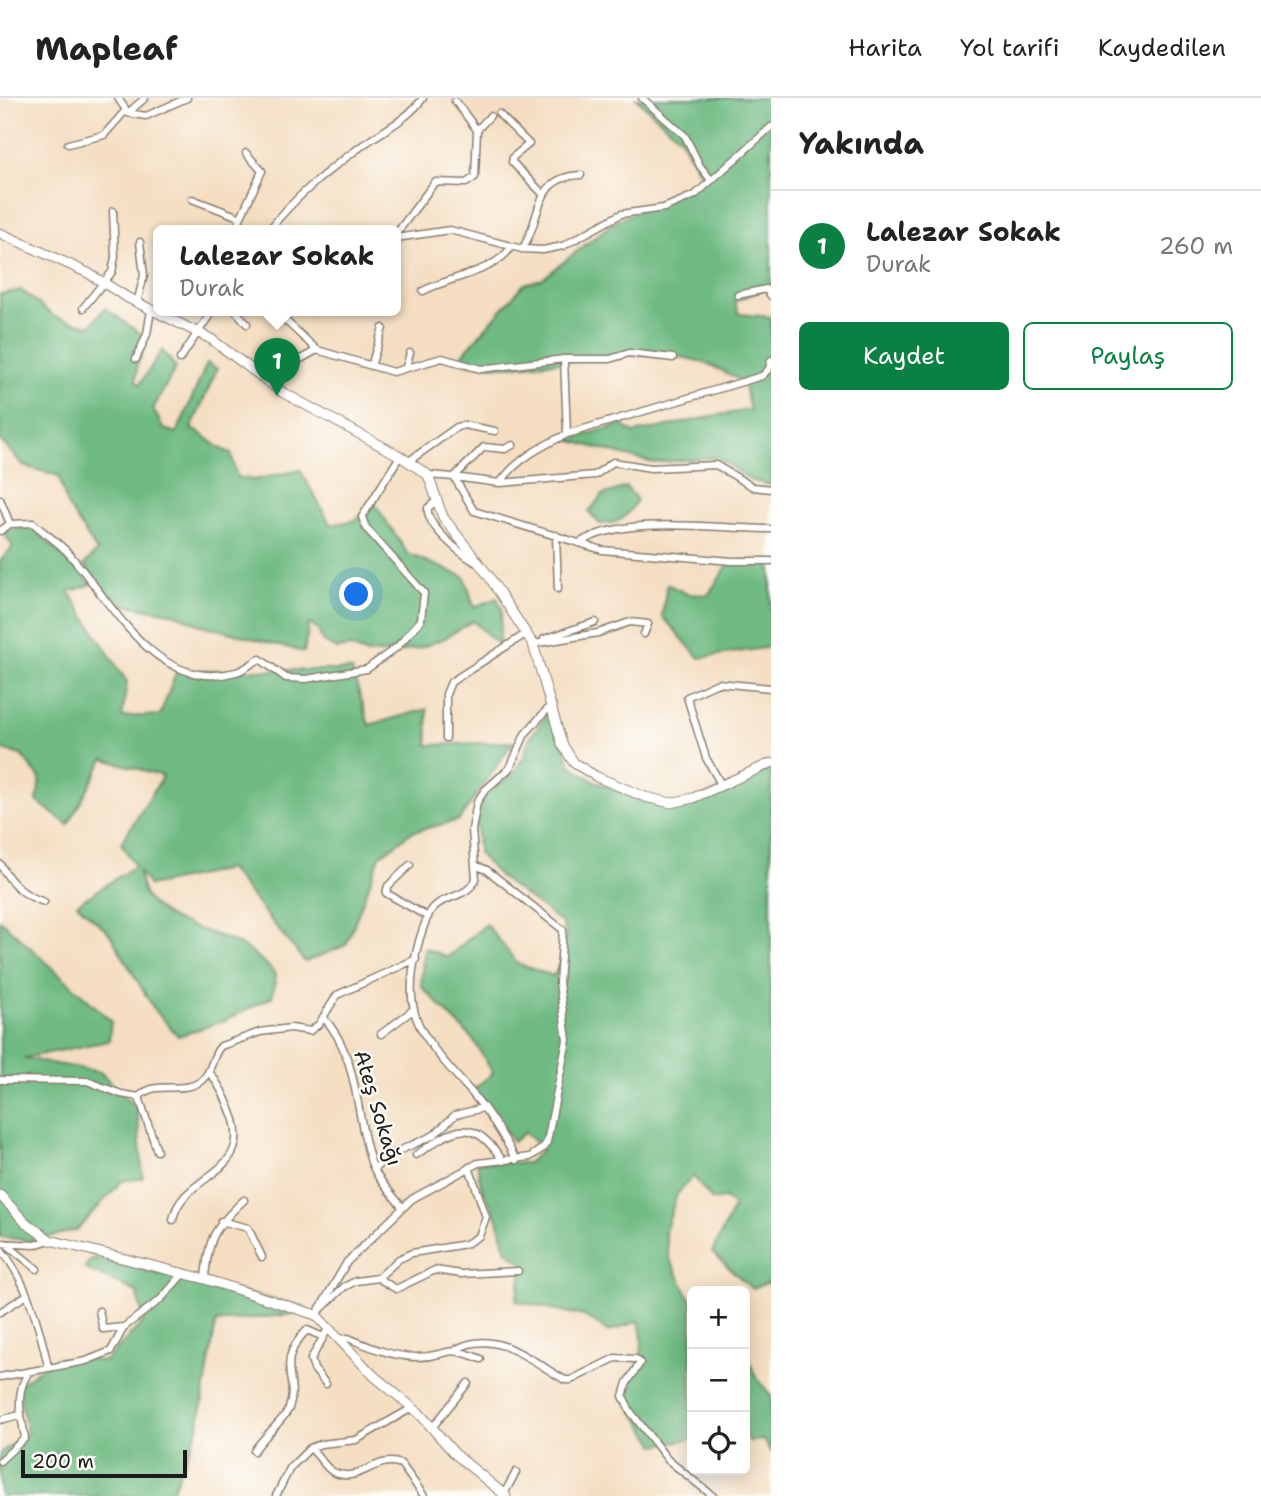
<!DOCTYPE html>
<html lang="tr">
<head>
<meta charset="utf-8">
<style>
  :root { --surface:#fff; --page:#f2f2f2; --text:#222; --muted:#767676; --line:#e0e0e0; --accent:#0b8043 }
  body { margin:0; font-family:"Shantell Sans",sans-serif; background:var(--page); color:var(--text) }
  .controls { position:absolute; right:21px; bottom:21px; display:grid; overflow:hidden; border-radius:10px; box-shadow:0 4px 18px #0003 }
  .controls button { width:63px; height:63px; display:grid; place-items:center; padding:0; border:0; border-bottom:2px solid var(--line); background:var(--surface); color:var(--text); font:35px sans-serif }
  .scale { position:absolute; left:21px; bottom:18px; width:166px; box-sizing:border-box; padding-left:7px; border:4px solid #1c1c1c; border-top:0; font-size:19px; line-height:24px; white-space:nowrap; color:#1c1c1c; -webkit-text-stroke:5px #fdfcf7; paint-order:stroke }
  .you { position:absolute; left:357px; top:497px; width:24px; height:24px; margin:-18px; border:5px solid #fff; border-radius:50%; background:#1a73e8; box-shadow:0 0 0 10px #1a73e833 }
  .badge { display:grid; place-items:center; width:46px; height:46px; border-radius:50%; background:var(--accent); color:#fff; font-size:23px; font-weight:700 }
  .pin { position:absolute; translate:-50% -58px; filter:drop-shadow(0 2px 4px #0008) }
  .pin::after { content:''; position:absolute; top:37px; width:24px; height:21px; background:inherit; clip-path:polygon(0 0,100% 0,50% 100%) }
  .popup { position:absolute; left:153px; top:127px; width:248px; height:91px; box-sizing:border-box; display:grid; place-content:center; border-radius:10px; background:var(--surface); filter:drop-shadow(0 2px 5px #0005); font-size:23px; white-space:nowrap; color:var(--muted) }
  .popup b { font-size:26px; color:var(--text) }
  .popup::after { content:''; position:absolute; left:50%; top:100%; margin-left:-14px; border:14px solid transparent; border-top-color:var(--surface) }
  .list { margin:0; padding:0; list-style:none }
  h2 { display:flex; justify-content:space-between; align-items:center; height:91px; margin:0; padding:0 28px; font-size:30px }
  h2 small { font-size:23px; font-weight:400; color:var(--muted) }
  .list li { display:grid; grid-template-columns:46px 1fr auto; gap:21px; align-items:center; box-sizing:border-box; height:112px; padding:0 28px; border-top:2px solid var(--line) }
  .list b { display:block; font-size:26px; white-space:nowrap }
  .list p { margin:0; font-size:23px; white-space:nowrap; color:var(--muted) }
  .list em { font-size:23px; font-style:normal; color:var(--muted) }
  .actions { display:flex; gap:14px; padding:21px 28px }
  .actions a { flex:1; padding:16px 0; border:2px solid var(--accent); border-radius:10px; text-align:center; font-size:24px; color:var(--accent) }
  .actions .main { background:var(--accent); color:#fff }
  .icon { flex:none; width:38px; height:38px; fill:none; stroke:currentColor; stroke-width:2; stroke-linecap:round; stroke-linejoin:round }
  .map { position:relative; flex:none; width:771px; height:1398px; overflow:hidden }
  header { display:flex; align-items:center; gap:42px; box-sizing:border-box; height:98px; padding:0 35px; background:var(--surface); border-bottom:2px solid var(--line) }
  header strong { font-size:33px }
  nav { display:flex; gap:38px; margin-inline-start:auto; font-size:24px }
  main { display:flex }
  aside { flex:1; background:var(--surface) }
  .map>svg:first-child { display:block }
  .forest { fill:#6eba82; stroke:#456b4f; stroke-width:2 }
  .lines { fill:none; stroke-linecap:round; stroke-linejoin:round }
  .street-casing { stroke:#887c6e; stroke-width:9 }
  .secondary-casing { stroke:#887c6e; stroke-width:11 }
  .street { stroke:#fff; stroke-width:6 }
  .secondary { stroke:#fff; stroke-width:9 }
  .labels { text-anchor:middle; stroke-width:5; stroke-linejoin:round; paint-order:stroke }
  .street-label { font-size:21px; fill:#1c1c1c; stroke:#fdfcf7 }
</style>
</head>
<body>
<header>
<strong>Mapleaf</strong>
<nav><a>Harita</a><a>Yol tarifi</a><a>Kaydedilen</a></nav>
</header>
<main>
<div class="map">
<svg width="771" height="1398" viewBox="0 0 771 1398">
  <rect width="100%" height="100%" fill="#fdfcf7"/>
  <filter id="ink" filterUnits="userSpaceOnUse"><feTurbulence type="fractalNoise" baseFrequency=".0143" numOctaves="2"/><feDisplacementMap in="SourceGraphic" scale="14" xChannelSelector="R" yChannelSelector="G"/><feConvolveMatrix kernelMatrix="1 2 1 2 8 2 1 2 1" color-interpolation-filters="sRGB"/></filter>
  <filter id="wash" filterUnits="userSpaceOnUse"><feTurbulence type="fractalNoise" baseFrequency=".00686" numOctaves="4" result="noise"/><feDisplacementMap in="SourceGraphic" scale="28" xChannelSelector="R" yChannelSelector="G"/><feGaussianBlur stdDeviation="1.57" result="paint"/><feColorMatrix in="noise" values="0 0 0 0 0 0 0 0 0 0 0 0 0 0 0 0 0 1.4 0 .05"/><feComposite in="paint" operator="in"/></filter>
  <g filter="url(#wash)">
    <rect width="100%" height="100%" fill="#f4ddc0"/>
    <path class="forest" d="M636 0H771V182L770 189 735 203 739 216 771 219V387L752 383 717 359 653 365 568 342 622 326 633 335C673 328 710 317 750 312L743 284C729 277 714 267 699 263 619 241 536 281 457 263L524 186 542 181 614 124 703 82 681 41Z
      M21 192 55 219 90 228 105 210 148 241 137 267 136 284 140 286 162 252 176 269 153 311 164 331 177 335 207 265 217 271 191 331C206 335 214 350 231 355L237 379 254 382 300 372 331 427 356 422 375 406 408 456 465 479 474 509 497 500 502 511 499 547 473 523 443 541 420 550 398 554 367 556 351 549 337 551 322 543 318 531 309 526 304 554 198 526 176 516 115 505 84 467 97 453 67 407 59 378 24 368 0 342V196Z
      M626 389 637 402C626 420 620 426 600 426L589 414 602 397Z
      M31 428 92 486 69 494 127 584 122 619 160 617 177 572H352L369 627 427 611 428 647 513 644 459 722 412 734 380 758 346 847 305 864 229 771 149 788 138 772C140 780 141 792 146 799 166 827 209 831 238 846 253 854 265 864 276 877L272 899 224 923 178 938 154 911 109 835 77 806 135 768 121 745 163 678 104 661 68 727 37 703 40 680 21 657 0 651V463L13 449 3 434Z
      M771 463V549L699 560 662 518 667 486 687 496 708 497 729 465Z
      M549 614 571 667 594 683 643 703 679 708 771 671V1188L766 1185 752 1191 712 1154 734 1109 725 1100 712 1102 693 1078 677 1096 665 1134 669 1159 692 1205V1341L656 1347 623 1298C638 1268 647 1257 639 1223L609 1234 584 1218 516 1203 524 1166 506 1152 498 1121 481 1089 477 1064 528 1065 542 1052 525 1034 513 1044 475 990 493 975 473 941 421 888 424 850 448 859 486 826 518 866 553 878 561 865 566 837 562 825 500 779 478 755 476 712 484 696 510 679 524 659 529 641Z
      M0 822 111 923 109 943 23 960 100 974 137 1011 143 1080 122 1083 77 1132 34 1143 0 1139Z
      M92 1160 305 1209V1215L216 1224 198 1331 170 1398H0V1355L27 1335 18 1287 56 1260 105 1263 144 1223 137 1194 84 1170Z
      M745 1253 755 1277 771 1298V1355L764 1342 749 1343 745 1337Z"/>
  </g>
  <g filter="url(#ink)">
    <g class="lines">
      <g class="street-casing">
        <path id="street" d="M118 0 128 15 146 18 187 0
          M642 0 685 38 700 68 711 82
          M455 3 477 32
          M128 15 145 0
          M499 16 529 46 513 59 512 64 543 96
          M68 46 104 37 126 12
          M192 101 239 119
          M235 132 262 73 246 55
          M269 132C296 98 328 72 363 47 385 31 407 22 423 0
          M396 136 435 84 466 85 475 79 477 32 490 18
          M396 140 450 132 522 151 543 152 563 148 621 116 664 110 695 97 771 29
          M522 151C543 122 531 79 581 77
          M423 193C449 179 496 174 511 149
          M738 197 766 191 771 198
          M137 205 144 177 140 144
          M83 210 112 174 115 159 113 113
          M235 212 247 226
          M274 212 317 252 393 274 442 260 481 271 564 261H610L629 255 673 260
          M136 261 147 236 151 212
          M180 261 213 212
          M564 261 567 336
          M371 268 383 230
          M406 269 410 255
          M267 284 274 276 317 252
          M409 363 457 329 464 327 495 333
          M428 377 454 379 474 413 602 452 732 463H771
          M454 379 500 385C517 361 540 349 567 336L762 278 769 271 771 262
          M454 379 484 349 505 351 513 347
          M500 385 595 377 613 364 651 370 716 367 753 389 771 391
          M0 401 10 426
          M436 403 428 410C425 427 461 456 475 464
          M0 433 10 426 33 425C45 436 60 445 70 457 113 506 157 596 236 574 245 572 251 565 260 561L286 580 306 581 367 571 397 549 421 522 424 495 366 430 362 419 400 358
          M556 437 558 491
          M579 445C625 416 717 431 771 431
          M544 541 595 524
          M533 546 598 535 630 524 648 526 644 536
          M446 640V596L451 584 527 535
          M722 688 706 660 687 599 718 585 771 590
          M0 766C11 786 23 797 44 804
          M410 767 388 788 386 795 428 819
          M323 919C359 957 355 1016 371 1064 377 1081 391 1095 402 1109
          M381 936 413 912
          M0 982 87 983 121 996 139 999C156 980 184 998 202 982 213 973 211 958 221 948L260 934 291 930 310 933 319 926 337 897 416 861
          M139 999 157 1053
          M416 1057C455 1030 472 1017 503 1063
          M516 1062C504 1038 489 1015 472 995 454 975 419 939 414 912 407 885 417 843 428 818 438 795 466 803 476 781L472 732 477 704 485 692 510 670 525 636 552 606
          M374 1071 390 1057 434 1037 455 1017 483 1010
          M173 1122C180 1077 250 1078 234 1022 228 1005 221 988 209 974
          M221 1123 248 1130 262 1159
          M0 1145 34 1147 50 1142
          M5 1145 37 1171
          M0 1150C27 1183 39 1227 48 1268
          M378 1180 396 1191 435 1172 461 1176 518 1173
          M205 1181C208 1140 214 1130 244 1102
          M320 1212 344 1189 356 1183 378 1180 399 1161 412 1155 466 1146 479 1138 486 1119 469 1069
          M99 1213 103 1231 124 1229
          M0 1214 27 1197
          M316 1217 347 1164 412 1101 478 1065 530 1059 543 1050 547 1044 567 942 559 885 563 832 487 772 477 768
          M342 1241 348 1240C370 1249 393 1259 417 1259 450 1259 443 1245 481 1261
          M457 1251C495 1230 532 1263 565 1282H571L615 1260 636 1261 640 1265 627 1285 623 1298 630 1313 668 1362 713 1398
          M0 1279 86 1263 111 1253 124 1229 161 1201 182 1177
          M326 1286 314 1271 311 1261 329 1229
          M0 1322 20 1317
          M432 1330 468 1285
          M310 1350C319 1357 324 1369 333 1374 359 1387 376 1356 401 1366L424 1398
          M254 1353C262 1340 285 1321 289 1310 300 1281 273 1266 307 1232L321 1238
          M0 1363 25 1340C21 1316 14 1295 29 1274
          M504 1396 516 1374
          M276 1398 290 1370 310 1350 321 1346 356 1342 412 1310"/>
      </g>
      <g class="secondary-casing">
        <path id="secondary" d="M0 135 88 175 128 200 211 241 282 294 400 358 428 377 443 419 488 477 533 546 562 646 574 665 597 679 645 699 671 705 693 700 771 665
          M0 1097 26 1125 50 1142 205 1181 316 1217 374 1278 419 1315 455 1356 506 1398"/>
      </g>
      <use href="#street" class="street"/>
      <use href="#secondary" class="secondary"/>
    </g>
  </g>
  <g class="labels">
    <g class="street-label">
      <text transform="translate(378 1010) rotate(73)" y="7">Ateş Sokağı</text>
    </g>
  </g>
</svg>
<div class="controls">
<button>+</button>
<button>−</button>
<button><svg class="icon" aria-label="locate" viewBox="0 0 24 24"><circle cx="12" cy="12" r="6"/><path d="M12 2v4M12 18v4M2 12h4M18 12h4"/></svg></button>
</div>
<div class="scale">200 m</div>
<div class="you"></div>
<div class="pin badge" style="left:277px;top:298px">1</div>
<div class="popup"><b>Lalezar Sokak</b>Durak</div>
</div>
<aside>
<h2>Yakında<small></small></h2>
<ul class="list">
<li><span class="badge">1</span><div><b>Lalezar Sokak</b><p>Durak</p></div><em>260 m</em></li>
</ul>
<div class="actions"><a class="main">Kaydet</a><a>Paylaş</a></div>
</aside>
</main>
</body>
</html>
